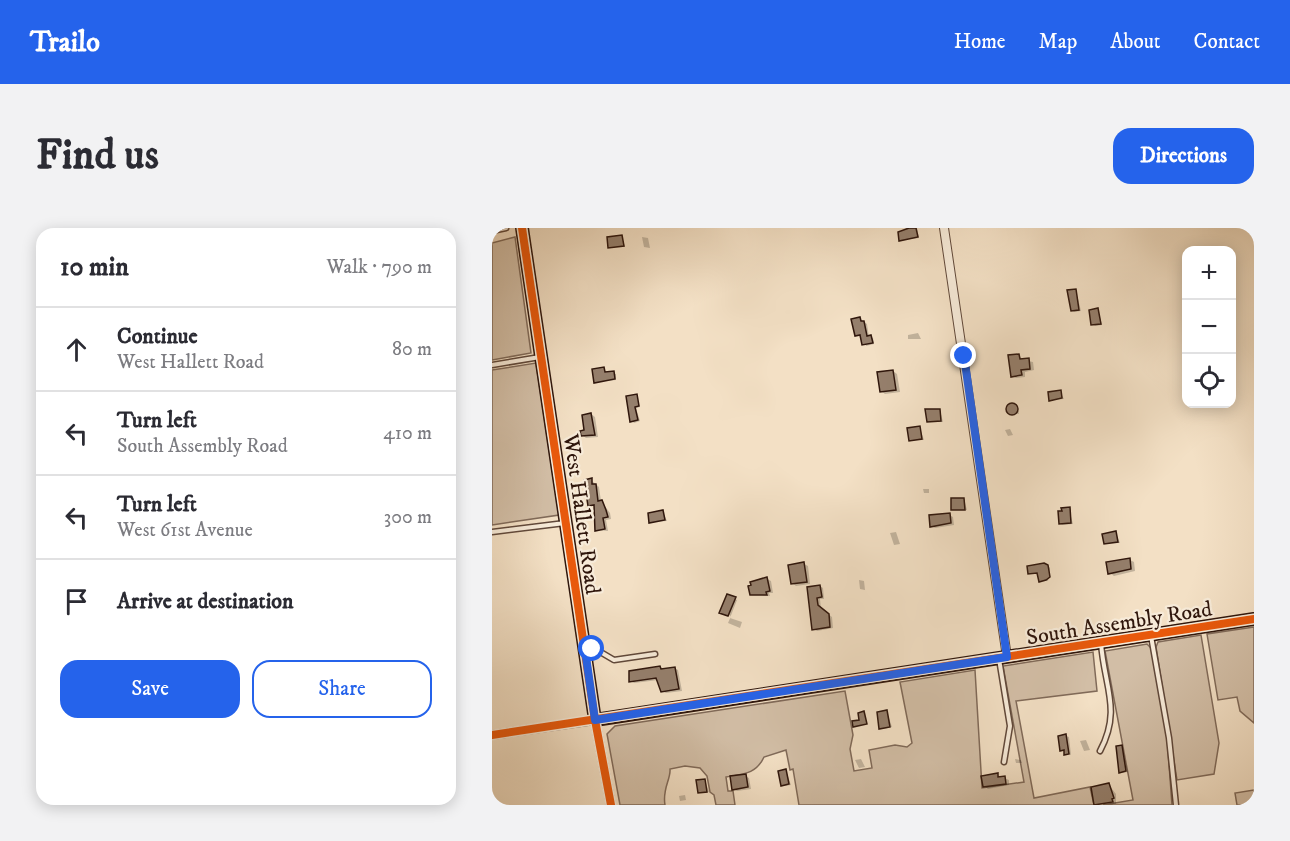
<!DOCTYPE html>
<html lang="en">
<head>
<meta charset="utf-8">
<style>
  :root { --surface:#fff; --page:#f2f2f3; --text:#2b2b33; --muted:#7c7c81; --line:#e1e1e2; --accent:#2563eb }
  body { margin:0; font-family:"IM FELL DW Pica",serif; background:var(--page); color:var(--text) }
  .controls { position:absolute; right:18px; top:18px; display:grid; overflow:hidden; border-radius:12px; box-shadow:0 3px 15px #0003 }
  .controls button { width:54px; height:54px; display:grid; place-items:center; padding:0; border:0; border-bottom:2px solid var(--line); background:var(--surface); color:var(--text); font:30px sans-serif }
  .stop { position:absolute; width:18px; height:18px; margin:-14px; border:4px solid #2563eb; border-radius:50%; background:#fff }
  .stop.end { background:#2563eb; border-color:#fff; box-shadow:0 2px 6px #0008 }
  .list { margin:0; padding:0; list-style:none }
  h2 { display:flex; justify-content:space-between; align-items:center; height:78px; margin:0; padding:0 24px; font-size:26px }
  h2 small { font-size:20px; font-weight:400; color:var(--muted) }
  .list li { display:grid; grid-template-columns:39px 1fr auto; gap:18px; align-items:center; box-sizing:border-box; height:84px; padding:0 24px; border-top:2px solid var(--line) }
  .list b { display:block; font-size:22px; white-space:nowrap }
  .list p { margin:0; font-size:20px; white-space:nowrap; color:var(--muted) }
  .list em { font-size:20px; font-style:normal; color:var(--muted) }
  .actions { display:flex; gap:12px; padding:18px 24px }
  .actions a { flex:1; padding:14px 0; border:2px solid var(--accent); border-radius:18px; text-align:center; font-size:21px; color:var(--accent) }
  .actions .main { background:var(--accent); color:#fff }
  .icon { flex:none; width:33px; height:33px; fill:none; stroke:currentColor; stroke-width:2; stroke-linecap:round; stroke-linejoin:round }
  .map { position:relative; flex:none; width:762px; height:577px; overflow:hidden; border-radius:18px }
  header { display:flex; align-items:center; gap:36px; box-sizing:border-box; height:84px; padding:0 30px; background:var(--accent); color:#fff }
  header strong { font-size:28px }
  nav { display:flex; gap:33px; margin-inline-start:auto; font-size:21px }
  .intro { display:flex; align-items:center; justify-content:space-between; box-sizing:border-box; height:144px; padding:0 36px }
  h1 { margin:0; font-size:42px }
  .button { padding:15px 27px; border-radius:18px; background:var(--accent); color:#fff; font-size:21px; font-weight:700 }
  main { display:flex; gap:36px; padding:0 36px }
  aside { flex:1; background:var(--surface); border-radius:18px; box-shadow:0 3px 15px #0003 }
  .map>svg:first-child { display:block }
  .green { fill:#d2bea6; stroke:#806a59; stroke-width:1.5 }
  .shadow { fill:#0003 }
  .building { fill:#957f6c; stroke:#2f160c; stroke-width:1.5 }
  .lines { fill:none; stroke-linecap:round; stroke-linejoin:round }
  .lane-casing { stroke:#60483a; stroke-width:7 }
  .street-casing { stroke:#60483a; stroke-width:10 }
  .secondary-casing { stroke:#2f160c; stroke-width:14 }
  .lane { stroke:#f7ebd9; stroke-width:4 }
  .street { stroke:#f7ebd9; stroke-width:8 }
  .secondary { stroke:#f7ebd9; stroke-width:10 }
  .cycleway-casing { stroke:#f7ebd9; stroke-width:11 }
  .cycleway { stroke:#e8590c; stroke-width:8 }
  .route { stroke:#2563eb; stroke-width:8 }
  .labels { text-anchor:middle; stroke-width:4.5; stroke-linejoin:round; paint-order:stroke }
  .street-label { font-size:22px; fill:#2f160c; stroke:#f7ebd9 }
</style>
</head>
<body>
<header>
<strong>Trailo</strong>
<nav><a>Home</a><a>Map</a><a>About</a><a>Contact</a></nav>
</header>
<div class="intro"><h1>Find us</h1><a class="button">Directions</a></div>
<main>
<aside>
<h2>10 min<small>Walk · 790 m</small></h2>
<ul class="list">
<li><svg class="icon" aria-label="ahead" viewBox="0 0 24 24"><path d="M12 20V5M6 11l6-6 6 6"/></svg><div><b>Continue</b><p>West Hallett Road</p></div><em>80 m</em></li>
<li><svg class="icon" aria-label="left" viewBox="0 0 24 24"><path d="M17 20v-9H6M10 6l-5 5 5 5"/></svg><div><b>Turn left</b><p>South Assembly Road</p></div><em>410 m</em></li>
<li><svg class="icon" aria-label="left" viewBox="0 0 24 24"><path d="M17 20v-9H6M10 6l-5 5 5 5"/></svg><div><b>Turn left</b><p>West 61st Avenue</p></div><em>300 m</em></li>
<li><svg class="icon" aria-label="arrive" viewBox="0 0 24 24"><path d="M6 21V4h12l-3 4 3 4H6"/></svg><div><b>Arrive at destination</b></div></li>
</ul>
<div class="actions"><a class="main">Save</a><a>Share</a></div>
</aside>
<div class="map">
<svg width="762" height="577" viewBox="0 0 762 577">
  <rect width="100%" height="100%" fill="#f3e0c5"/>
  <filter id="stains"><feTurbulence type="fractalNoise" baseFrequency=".00333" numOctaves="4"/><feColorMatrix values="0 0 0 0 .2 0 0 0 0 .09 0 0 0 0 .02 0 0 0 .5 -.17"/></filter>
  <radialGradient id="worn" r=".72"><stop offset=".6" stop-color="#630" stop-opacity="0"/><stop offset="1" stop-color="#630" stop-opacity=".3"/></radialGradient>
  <path class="green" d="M23 9 39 125 0 132V15Z
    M44 135 67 287 0 297V142Z
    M762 399V495L748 483 745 469 726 472 715 406Z
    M709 407 727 515 722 546 685 552 664 419 666 414Z
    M655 416 659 420 675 509 680 577H611L641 572 613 423Z
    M601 424 605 463 524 473 542 570 598 559 602 577H307L301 541 298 542 294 522 272 529C264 546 252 546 234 549L236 563H241L243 577H224L222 567 218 564 215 548 208 540 193 538 178 541C179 551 170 561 173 577H128L115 506 123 498 353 463 361 507 358 521 362 543 380 540 377 522 403 517 415 519 420 515 408 454 483 442 490 560 532 554 511 438Z
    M762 562V577H745L743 565Z"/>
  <path class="shadow" d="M418 0H425L427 10 409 12Z
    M130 9 133 19H118Z
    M150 9 156 10 158 20 152 19Z
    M584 62 589 83 582 84 580 82Z
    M606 82 610 97 603 98 601 96Z
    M368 91 375 96 377 109 381 110 382 116 374 118 370 108 364 107Z
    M426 105 429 111H416V107Z
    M526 127 531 132 541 134 542 142 533 144V149L524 150 520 148Z
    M112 141 114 146H124V152L103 154Z
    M401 143 405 146 408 164 393 166 389 163Z
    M568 164 572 171 559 172Z
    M144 168 148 179 144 180 148 193 142 195 140 193Z
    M523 176 525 177 527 186 516 184 517 177Z
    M448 182 451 194 436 193Z
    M99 186 103 189 106 209 94 210 90 207Z
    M428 200 432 212H418Z
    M518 201 521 207 516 208 513 202Z
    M99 252 107 259 109 273 118 285 119 291 114 292 116 303 104 302V279L98 277Z
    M431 261H437V265H432Z
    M472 271 475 282 461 281V272Z
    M577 281 581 296 570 297 568 295Z
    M171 284 175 293 159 294Z
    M457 287 461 289 462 297 443 300 439 298Z
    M404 304 408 316 402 317 398 305Z
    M624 305 628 315H613Z
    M638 332 642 334 643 343 622 348 618 345Z
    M312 336 316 338 318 356 304 358 300 355Z
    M556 338 558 340 556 353H548L547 346 537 345Z
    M275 351 279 353 281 365H277L278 368 259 366Z
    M367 352 372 353 373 362 368 361Z
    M328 358 331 360 332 371H328L329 381 340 389 341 400 325 403 322 401 316 360Z
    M236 368 245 372 238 390 250 394 248 400 236 395 239 388 229 384Z
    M182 440 186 442 190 463 174 465 170 463 166 452 142 455 138 453Z
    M395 484 400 499 391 501 389 500Z
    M574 508 577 509 579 527 569 522Z
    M594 512 598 522 592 523 588 513Z
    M630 518 636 544 630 545 625 531H628Z
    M369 531 373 539 367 540 363 532Z
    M523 531 529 532 530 535H524Z
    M294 543 299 557 293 558 290 557Z
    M505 547 517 552V557L496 561 492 558Z
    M253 548 257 550 259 561 245 563 241 561Z
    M213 552 217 564 210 565 207 564Z
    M617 557 624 566V576L604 577 601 560Z
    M193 567 194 572 188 573 187 568Z"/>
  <path class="building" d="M417 0H424L426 9 407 13 406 4Z
    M130 7 132 18 116 20 115 9Z
    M584 61 587 82 579 83 575 62Z
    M606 80 609 96 599 97 597 82Z
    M368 89 369 93H372L375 108 379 107 381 115 370 117 368 107 363 108 359 91Z
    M527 126 528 131 537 130 538 141 529 142 530 147 519 149 516 127Z
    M112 139 113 144 122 143 123 151 102 155 100 141Z
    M401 142 404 162 388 164 385 144Z
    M569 162 570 170 557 173 556 164Z
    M145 166 147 178 143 179 146 192 138 194 134 168Z
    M514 181a6 6 0 1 1 12 0a6 6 0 1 1-12 0Z
    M433 181H448L449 193 435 194Z
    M99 185 103 207 89 208 88 203 92 202 90 187Z
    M428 198 430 211 417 213 415 200Z
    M100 250V256H104L106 273 110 272 114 282 116 289 111 290 113 301 103 303 102 277 96 278 92 252Z
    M459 270H472L473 282H459Z
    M578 279 579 295 567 296 566 283H570L569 280Z
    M171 282 173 292 157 295 156 285Z
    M458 285 459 295 438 299 437 287Z
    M624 303 626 314 612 316 610 306Z
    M638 330 639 341 616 346 614 334Z
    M312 334 315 354 299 356 296 337Z
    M552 335 556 337 558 349 554 352 547 354 545 345 536 346 535 338Z
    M275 349 278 363 274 364 275 367H258L256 358 259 357 258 354Z
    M328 357 330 369 325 370 326 377 337 386 338 399 320 402 315 359Z
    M235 366 244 369 236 388 227 385Z
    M168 438 169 441 183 439 187 461 169 464 164 450 137 454V443Z
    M395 482 398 499 387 501 385 484Z
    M372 483 375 496 361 499 360 493 367 492 366 485Z
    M574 506 577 526 572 527V522L568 523 566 508Z
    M630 517 634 543 627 545 624 518Z
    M294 541 297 556 289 558 286 543Z
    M506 545V549L513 548 514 556 491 559 489 548Z
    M254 546 256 559 240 562 238 548Z
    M213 551 215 564 206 565 204 552Z
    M617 555 622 570 620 571 621 574 602 577 599 559Z"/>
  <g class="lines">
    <g class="lane-casing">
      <path id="lane" d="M0 3 14 0
        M0 137 48 129
        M0 304 73 295
        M659 408 677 510 684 577
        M93 422H105L122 432 163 426
        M507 431 518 498 512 534
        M608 523C630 482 612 458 609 415"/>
    </g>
    <g class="street-casing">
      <path id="street" d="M452 0 515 429
        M0 507 103 492 119 577"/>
    </g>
    <g class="secondary-casing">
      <path id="secondary" d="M30 0 103 492 762 391"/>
    </g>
    <use href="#lane" class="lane"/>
    <use href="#street" class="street"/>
    <use href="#secondary" class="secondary"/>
    <g class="cycleway-casing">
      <path id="cycleway" d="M30 0 103 492 119 577
        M0 507 762 391"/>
    </g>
    <use href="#cycleway" class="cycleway"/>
  </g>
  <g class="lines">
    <path class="route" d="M100 421 93 422 103 492 515 429 472 128"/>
  </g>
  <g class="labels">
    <g class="street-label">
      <text transform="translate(91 286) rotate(82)" y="8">West Hallett Road</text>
      <text transform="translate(627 394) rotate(-9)" y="8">South Assembly Road</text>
    </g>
  </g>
  <rect width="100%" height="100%" filter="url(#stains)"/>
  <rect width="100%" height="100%" fill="url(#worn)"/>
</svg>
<div class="controls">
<button>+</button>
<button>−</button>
<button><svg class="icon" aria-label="locate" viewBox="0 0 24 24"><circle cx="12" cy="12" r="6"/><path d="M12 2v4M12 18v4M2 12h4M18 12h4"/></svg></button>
</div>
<div class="stop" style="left:100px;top:421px"></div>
<div class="stop end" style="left:472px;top:128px"></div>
</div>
</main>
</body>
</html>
